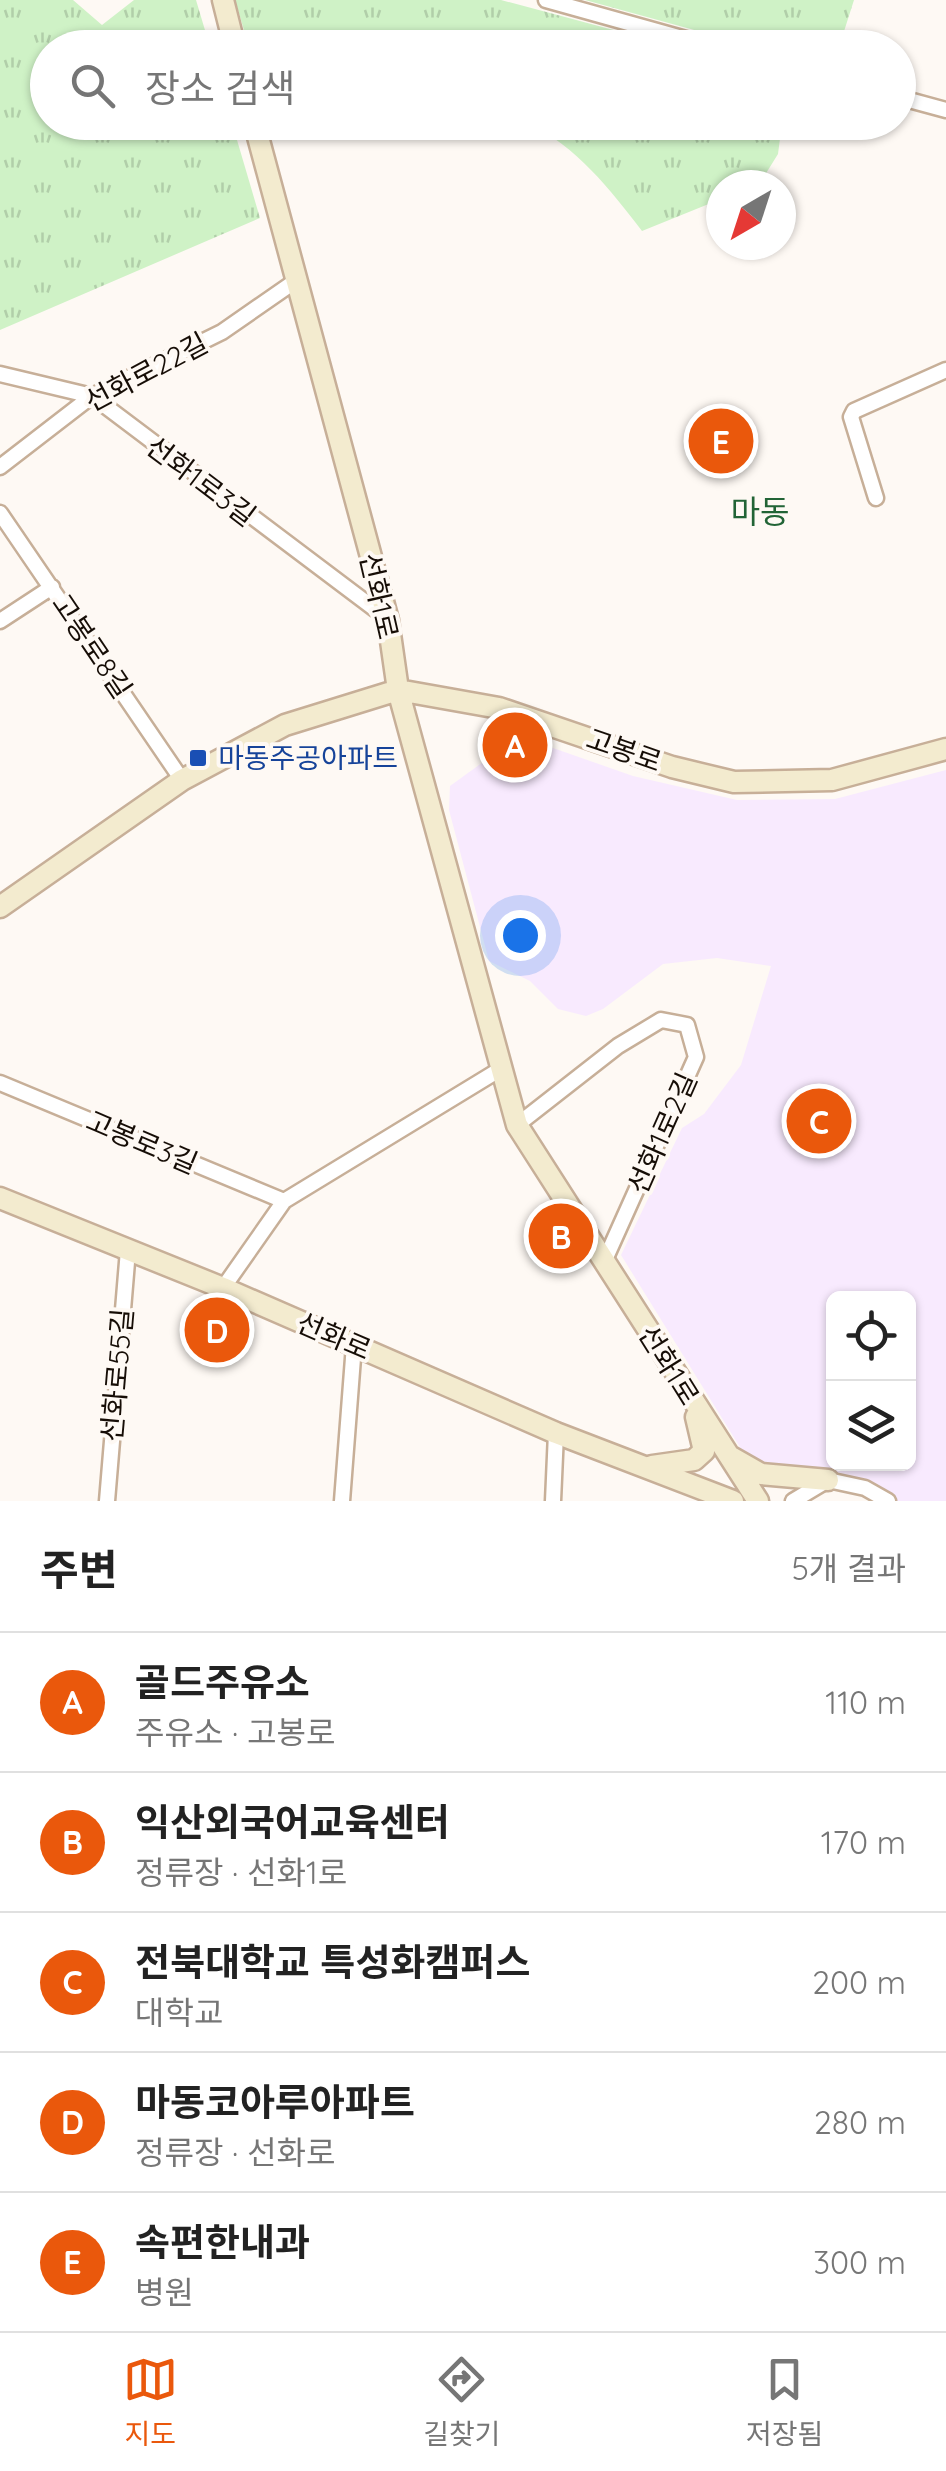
<!DOCTYPE html>
<html lang="ko">
<head>
<meta charset="utf-8">
<style>
  :root { --surface:#fff; --page:#f2f2f2; --text:#222; --muted:#767676; --line:#e0e0e0; --accent:#ea580c }
  body { margin:0; font-family:Quicksand,"Noto Sans KR",sans-serif; background:var(--page); color:var(--text) }
  .controls { position:absolute; right:30px; bottom:30px; display:grid; overflow:hidden; border-radius:15px; box-shadow:0 2px 8px #0004 }
  .controls button { width:90px; height:90px; display:grid; place-items:center; padding:0; border:0; border-bottom:2px solid var(--line); background:var(--surface); color:var(--text); font:50px sans-serif }
  .compass { position:absolute; left:706px; top:170px; width:90px; height:90px; border-radius:50%; background:var(--surface); box-shadow:0 2px 8px #0004; rotate:219deg }
  .you { position:absolute; left:520px; top:935px; width:35px; height:35px; margin:-25px; border:8px solid #fff; border-radius:50%; background:#1a73e8; box-shadow:0 0 0 15px #1a73e833 }
  .badge { display:grid; place-items:center; width:65px; height:65px; border-radius:50%; background:var(--accent); color:#fff; font-size:32px; font-weight:700 }
  .pin { position:absolute; translate:-50% -50%; border:5px solid #fff; box-shadow:0 2px 10px #0006 }
  .list { margin:0; padding:0; list-style:none }
  h2 { display:flex; justify-content:space-between; align-items:center; height:130px; margin:0; padding:0 40px; font-size:42px }
  h2 small { font-size:32px; font-weight:400; color:var(--muted) }
  .list li { display:grid; grid-template-columns:65px 1fr auto; gap:30px; align-items:center; box-sizing:border-box; height:140px; padding:0 40px; border-top:2px solid var(--line) }
  .list b { display:block; font-size:38px; white-space:nowrap }
  .list p { margin:0; font-size:32px; white-space:nowrap; color:var(--muted) }
  .list em { font-size:32px; font-style:normal; color:var(--muted) }
  .icon { flex:none; width:55px; height:55px; fill:none; stroke:currentColor; stroke-width:2; stroke-linecap:round; stroke-linejoin:round }
  .map { position:relative; flex:none; width:946px; height:1501px; overflow:hidden }
  .search { position:absolute; background:var(--surface); box-shadow:0 2px 8px #0004; left:30px; right:30px; top:30px; height:110px; display:flex; align-items:center; gap:25px; box-sizing:border-box; padding:0 35px; border-radius:55px; color:var(--muted); font-size:38px }
  .sheet { height:830px; background:var(--surface) }
  nav { display:flex; justify-content:space-around; align-items:center; box-sizing:border-box; height:140px; border-top:2px solid var(--line); background:var(--surface); font-size:28px; color:var(--muted) }
  nav a { display:grid; justify-items:center; gap:5px }
  nav .on { color:var(--accent) }
  .map>svg:first-child { display:block }
  .education { fill:#f8eafe; fill-rule:evenodd }
  .grass { fill:url(#grass-tufts) }
  .lines { fill:none; stroke-linecap:round; stroke-linejoin:round }
  .street-casing { stroke:#c7af98; stroke-width:19 }
  .secondary-casing { stroke:#c7af98; stroke-width:25 }
  .street { stroke:#fff; stroke-width:14 }
  .secondary { stroke:#f3ebcf; stroke-width:20 }
  .transit-dot { fill:#1a4fb4; stroke:#fef9f4; stroke-width:4 }
  .labels { text-anchor:middle; stroke-width:8; stroke-linejoin:round; paint-order:stroke }
  .street-label { font-size:28px; fill:#160d06; stroke:#fef9f4 }
  .transit-label { font-size:28px; fill:#164399; stroke:#fef9f4; text-anchor:start }
  .quarter-label { font-size:32px; fill:#226436; stroke:#fef9f4 }
</style>
</head>
<body>
<div class="map">
<svg width="946" height="1501" viewBox="0 0 946 1501">
  <defs>
    <pattern id="grass-tufts" width="24" height="20" patternUnits="userSpaceOnUse" patternTransform="scale(2.5)"><rect width="24" height="20" fill="#cff2c6"/><path d="M3 7l-1-3M5 7V3M7 7l1-3M15 17l-1-3M17 17v-4M19 17l1-3" fill="none" stroke="#b1cea9"/></pattern>
  </defs>
  <rect width="100%" height="100%" fill="#fef9f4"/>
  <path class="education" d="M533 741 633 776 737 800 835 799 946 770V1501H897L864 1481 814 1470 751 1465 621 1255 682 1128 704 1114 741 1065 771 966 717 958 663 964 603 1009 586 1016 558 1009 530 981 489 961 449 810 450 786 490 757ZM834 1298H908V1464H834Z"/>
  <path class="grass" d="M0 0H73L102 25 134 0H196L210 47 48 48V122L232 123 260 218 0 330Z
    M235 0H501L677 47H249Z
    M585 0H854L839 47H756Z
    M270 123V122L403 123 274 134Z
    M528 123 781 122 782 123 778 154 760 183 721 185V199L642 231C610 189 576 146 528 123Z"/>
  <g class="lines">
    <g class="street-casing">
      <path id="street" d="M546 0 718 48
        M898 97 946 110
        M0 374 92 396 388 619
        M0 467 92 396 222 332 294 282
        M876 498 851 417 854 411 946 370
        M0 513 182 780
        M0 621 52 587
        M0 1083 284 1201
        M517 1125 618 1046 661 1020 687 1025 696 1057 604 1262
        M223 1288 284 1201 499 1070
        M107 1501 128 1250
        M342 1501 354 1345
        M553 1501 556 1433
        M793 1501 828 1480 865 1488 888 1501"/>
    </g>
    <g class="secondary-casing">
      <path id="secondary" d="M223 0 235 48
        M254 122 388 620 398 690 517 1125 758 1501
        M0 907 182 780 285 725 398 690 499 708 672 767 734 782 832 780 946 749
        M0 1198 223 1288 556 1433 733 1501
        M731 1457 761 1474 828 1480
        M652 1466 694 1460 704 1451 696 1417"/>
    </g>
    <use href="#street" class="street"/>
    <use href="#secondary" class="secondary"/>
  </g>
  <rect class="transit-dot" x="188" y="748" width="20" height="20" rx="5"/>
  <g class="labels">
    <g class="street-label">
      <text transform="translate(146 372) rotate(-28)" y="10">선화로22길</text>
      <text transform="translate(201 481) rotate(37)" y="10">선화1로3길</text>
      <text transform="translate(379 596) rotate(77)" y="10">선화1로</text>
      <text transform="translate(92 646) rotate(56)" y="10">고봉로8길</text>
      <text transform="translate(624 750) rotate(19)" y="10">고봉로</text>
      <text transform="translate(662 1133) rotate(-66)" y="10">선화1로2길</text>
      <text transform="translate(142 1142) rotate(23)" y="10">고봉로3길</text>
      <text transform="translate(334 1336) rotate(23)" y="10">선화로</text>
      <text transform="translate(669 1365) rotate(58)" y="10">선화1로</text>
      <text transform="translate(117 1375) rotate(-85)" y="10">선화로55길</text>
    </g>
    <g class="transit-label">
      <text x="218" y="768">마동주공아파트</text>
    </g>
    <g class="quarter-label">
      <text x="760" y="523">마동</text>
    </g>
  </g>
</svg>
<div class="controls">
<button><svg class="icon" aria-label="locate" viewBox="0 0 24 24"><circle cx="12" cy="12" r="6"/><path d="M12 2v4M12 18v4M2 12h4M18 12h4"/></svg></button>
<button><svg class="icon" aria-label="layers" viewBox="0 0 24 24"><path d="M12 4l9 5-9 5-9-5zM3 14l9 5 9-5"/></svg></button>
</div>
<svg class="compass" viewBox="-18 -18 36 36"><path d="M0-13l5 13h-10z" fill="#e53935"/><path d="M0 13l5-13h-10z" fill="#767676"/></svg>
<div class="you"></div>
<div class="pin badge" style="left:515px;top:745px">A</div>
<div class="pin badge" style="left:561px;top:1236px">B</div>
<div class="pin badge" style="left:819px;top:1121px">C</div>
<div class="pin badge" style="left:217px;top:1330px">D</div>
<div class="pin badge" style="left:721px;top:441px">E</div>
<div class="search"><svg class="icon" aria-label="search" viewBox="0 0 24 24"><circle cx="10" cy="10" r="6"/><path d="M15 15l6 6"/></svg>장소 검색</div>
</div>
<section class="sheet">
<h2>주변<small>5개 결과</small></h2>
<ul class="list">
<li><span class="badge">A</span><div><b>골드주유소</b><p>주유소 · 고봉로</p></div><em>110 m</em></li>
<li><span class="badge">B</span><div><b>익산외국어교육센터</b><p>정류장 · 선화1로</p></div><em>170 m</em></li>
<li><span class="badge">C</span><div><b>전북대학교 특성화캠퍼스</b><p>대학교</p></div><em>200 m</em></li>
<li><span class="badge">D</span><div><b>마동코아루아파트</b><p>정류장 · 선화로</p></div><em>280 m</em></li>
<li><span class="badge">E</span><div><b>속편한내과</b><p>병원</p></div><em>300 m</em></li>
</ul>
</section>
<nav>
<a class="on"><svg class="icon" aria-label="map" viewBox="0 0 24 24"><path d="M3 6l6-2 6 2 6-2v14l-6 2-6-2-6 2zM9 4v14M15 6v14"/></svg>지도</a>
<a><svg class="icon" aria-label="directions" viewBox="0 0 24 24"><path d="M12 3l9 9-9 9-9-9zM9 14v-3h6M13 9l2 2-2 2"/></svg>길찾기</a>
<a><svg class="icon" aria-label="saved" viewBox="0 0 24 24"><path d="M7 4h10v16l-5-4-5 4z"/></svg>저장됨</a>
</nav>
</body>
</html>
